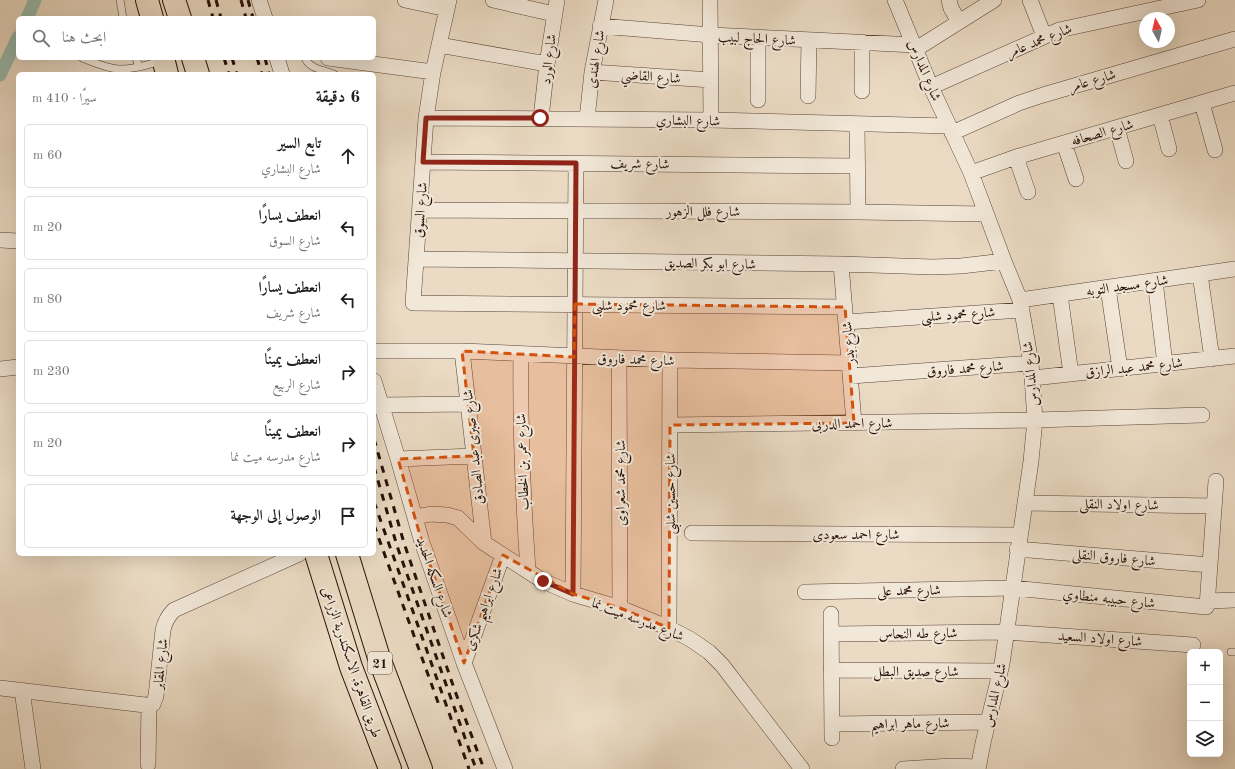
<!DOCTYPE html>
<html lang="ar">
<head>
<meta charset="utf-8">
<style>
  :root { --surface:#fff; --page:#f6f6f6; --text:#202124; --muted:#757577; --line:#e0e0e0 }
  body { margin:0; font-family:"Old Standard TT",Amiri,serif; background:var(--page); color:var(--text); direction:rtl }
  .controls { position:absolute; right:12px; bottom:12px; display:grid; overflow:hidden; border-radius:6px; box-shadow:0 4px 16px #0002 }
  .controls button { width:36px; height:36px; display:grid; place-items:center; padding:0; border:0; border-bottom:1px solid var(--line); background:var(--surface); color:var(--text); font:20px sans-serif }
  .compass { position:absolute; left:1139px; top:12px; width:36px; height:36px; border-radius:50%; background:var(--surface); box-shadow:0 4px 16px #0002; rotate:352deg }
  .stop { position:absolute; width:12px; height:12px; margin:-9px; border:3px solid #8f2418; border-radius:50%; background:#fff }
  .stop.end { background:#8f2418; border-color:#fff; box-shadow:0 1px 4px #0008 }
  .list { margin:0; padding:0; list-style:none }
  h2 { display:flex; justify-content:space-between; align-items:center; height:52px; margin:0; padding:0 16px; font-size:17px }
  h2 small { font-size:13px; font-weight:400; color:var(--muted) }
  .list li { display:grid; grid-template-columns:26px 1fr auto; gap:12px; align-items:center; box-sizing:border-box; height:64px; margin:0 8px 8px; padding:0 8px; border:1px solid var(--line); border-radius:6px }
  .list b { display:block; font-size:15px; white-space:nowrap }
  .list p { margin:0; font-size:13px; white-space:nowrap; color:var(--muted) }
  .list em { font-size:13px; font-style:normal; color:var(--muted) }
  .icon { flex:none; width:22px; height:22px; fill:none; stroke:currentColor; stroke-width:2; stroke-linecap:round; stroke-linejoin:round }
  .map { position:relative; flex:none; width:1235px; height:769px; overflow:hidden; direction:ltr }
  .search { position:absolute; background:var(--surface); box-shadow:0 4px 16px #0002; left:16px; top:16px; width:360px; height:44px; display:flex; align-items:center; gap:10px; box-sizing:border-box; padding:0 14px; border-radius:6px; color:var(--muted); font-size:15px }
  .panel { position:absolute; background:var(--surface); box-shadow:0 4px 16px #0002; left:16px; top:72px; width:360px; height:484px; border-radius:6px; direction:rtl }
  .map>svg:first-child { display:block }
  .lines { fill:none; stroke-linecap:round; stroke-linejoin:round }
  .canal { stroke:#99bcaf; stroke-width:13 }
  .lane-casing { stroke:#584337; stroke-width:8 }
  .street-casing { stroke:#584337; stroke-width:16 }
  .highway-casing { stroke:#271008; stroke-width:24 }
  .lane { stroke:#f2e8d9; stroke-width:7 }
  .street { stroke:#f2e8d9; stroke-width:15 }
  .highway { stroke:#ebdbc4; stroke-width:22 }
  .rail { stroke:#271008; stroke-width:3; stroke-dasharray:7 7; stroke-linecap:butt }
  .route { stroke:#8f2418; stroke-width:5 }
  .marked { fill:#d5520c; fill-opacity:0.2; stroke:#d5520c; stroke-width:3; stroke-dasharray:8 5; stroke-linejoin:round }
  .labels { text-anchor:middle; stroke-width:4; stroke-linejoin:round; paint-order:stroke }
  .shield { fill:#f2e8d9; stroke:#645147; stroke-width:1 }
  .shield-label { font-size:13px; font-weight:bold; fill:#271008 }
  .street-label { font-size:14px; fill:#271008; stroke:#f2e8d9 }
</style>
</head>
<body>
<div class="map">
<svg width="1235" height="769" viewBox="0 0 1235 769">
  <rect width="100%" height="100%" fill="#ebdbc4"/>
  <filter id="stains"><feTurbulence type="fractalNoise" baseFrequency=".005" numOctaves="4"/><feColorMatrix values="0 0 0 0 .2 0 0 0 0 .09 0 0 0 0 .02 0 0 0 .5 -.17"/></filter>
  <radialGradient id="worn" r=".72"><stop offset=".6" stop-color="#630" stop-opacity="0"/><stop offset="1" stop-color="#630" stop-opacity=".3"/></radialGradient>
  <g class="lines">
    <path class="canal" d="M27 18 35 0
      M0 75 18 37"/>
    <g class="lane-casing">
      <path id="lane" d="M120 0 123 18
        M82 58C93 62 106 68 118 69 132 70 147 65 161 61
        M136 58 139 67
        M305 58C310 69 323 70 334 74
        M1231 652H1235"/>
    </g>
    <g class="street-casing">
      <path id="street" d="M259 0 265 18
        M405 0 447 9
        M449 0 433 72 426 118 413 303 845 307
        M493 0 554 14
        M710 0 711 120
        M895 0 931 87 971 173 1004 261 1020 300 1031 363 1035 420 1031 461 1002 664 983 743 978 769
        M949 0 951 8 959 22
        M1030 0 1044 36
        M600 26 711 35 915 45
        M439 45 547 64
        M916 49 994 0
        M277 58 282 74
        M328 58 433 72
        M592 72 711 80
        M931 87 1059 30 1198 0
        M862 91V42
        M808 96 809 40
        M758 100V38
        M1202 103 1215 150
        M1160 115 1169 149
        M426 118 711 120 949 126
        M541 118 547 64 557 0
        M587 119 592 72 606 0
        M857 124 858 212
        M1117 128 1126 161
        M952 133 1019 103 1043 95 1235 39
        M1064 143 1076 179
        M1016 157 1028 192
        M423 162 856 166
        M971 173 1016 157 1235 93
        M420 210 858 212 985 214
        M0 240 18 241
        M416 259 841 264 933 267 961 266 1004 261
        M841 264 854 423
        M1200 274 1212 359
        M1155 281 1165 364
        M1108 288 1120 369
        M1060 295 1071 374
        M1020 300 1235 269
        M846 322 1022 310
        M374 351H462L670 360 850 363
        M462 351 484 543
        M521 354C520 426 523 499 528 570
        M619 358 620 608
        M0 369 18 367
        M851 376 1031 363
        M1033 378 1235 356
        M374 381 398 459 422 542 464 663 505 769
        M382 405 469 404
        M670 425 1035 420 1202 415
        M398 459 474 456
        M1025 503 1214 506
        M415 517 431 514 447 515 458 518 484 543 543 581 573 594 620 608 669 628 690 639 709 652 722 665 802 769
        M692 533 1020 535
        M1017 549 1210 565
        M805 592 1013 588 1206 607 1207 606 1216 481
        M573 594 576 163
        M1208 601 1235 600
        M831 614 832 738
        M669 628 670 360
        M831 634 1006 632 1193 645
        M464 663 503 555
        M831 670 1000 671
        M0 688 145 705 153 704 156 696 163 630C165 621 168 616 174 610L299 554
        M22 690 33 769
        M832 724 988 722
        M148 764 149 705
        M903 769 951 766 978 767"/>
    </g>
    <g class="highway-casing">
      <path id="highway" d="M147 0 152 18
        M174 0 180 18
        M163 58 167 74
        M193 58 198 74
        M316 554 351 667 390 769
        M347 554 379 658 421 769"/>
    </g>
    <use href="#lane" class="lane"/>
    <use href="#street" class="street"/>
    <use href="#highway" class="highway"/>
    <path class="rail" d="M208 0 213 18
      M216 0 221 18
      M241 0 246 18
      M248 0 253 18
      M224 58 229 74
      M232 58 237 74
      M257 58 262 74
      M265 58 269 74
      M374 439 404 543 455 691 484 769
      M374 467 397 546 476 769
      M374 502 469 769
      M374 525 439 705"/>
  </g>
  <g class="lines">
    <path class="route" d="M540 118H426L423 162 576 163 573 594 543 581"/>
  </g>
  <path class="marked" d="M575 304 845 307 854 423 670 425 669 628 620 608 573 594 503 555 464 663 422 542 398 459 474 456 462 351 574 357Z"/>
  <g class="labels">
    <rect class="shield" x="368" y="652" width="24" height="22" rx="3"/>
    <g class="shield-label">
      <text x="380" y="668">21</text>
    </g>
    <g class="street-label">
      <text transform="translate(757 38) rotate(3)" y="5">شارع الحاج لبيب</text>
      <text transform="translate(1039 40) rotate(-22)" y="5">شارع محمد عامر</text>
      <text transform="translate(548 59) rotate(-83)" y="5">شارع الورد</text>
      <text transform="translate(595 59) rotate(-81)" y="5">شارع الهندى</text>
      <text transform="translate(925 70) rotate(67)" y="5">شارع المدارس</text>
      <text transform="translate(651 76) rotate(4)" y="5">شارع القاضي</text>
      <text transform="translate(1092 80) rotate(-16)" y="5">شارع عامر</text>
      <text transform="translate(688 120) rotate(1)" y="5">شارع البشاري</text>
      <text transform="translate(1102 132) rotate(-16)" y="5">شارع الصحافه</text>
      <text transform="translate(640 163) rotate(1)" y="5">شارع شريف</text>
      <text transform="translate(420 210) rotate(-86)" y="5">شارع السوق</text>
      <text x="703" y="216">شارع فلل الزهور</text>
      <text transform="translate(710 263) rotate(1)" y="5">شارع ابو بكر الصديق</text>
      <text transform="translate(1127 285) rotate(-8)" y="5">شارع مسجد التوبه</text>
      <text x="629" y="310">شارع محمود شلبى</text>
      <text transform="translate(958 314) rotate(-4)" y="5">شارع محمود شلبى</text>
      <text transform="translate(848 343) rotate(-95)" y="5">شارع بدر</text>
      <text transform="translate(636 359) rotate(2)" y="5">شارع محمد فاروق</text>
      <text transform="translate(1134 367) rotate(-6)" y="5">شارع محمد عبد الرازق</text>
      <text transform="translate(965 368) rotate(-4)" y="5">شارع محمد فاروق</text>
      <text transform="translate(1030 374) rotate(-96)" y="5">شارع المدارس</text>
      <text transform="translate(852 423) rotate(-1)" y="5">شارع احمد الدربى</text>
      <text transform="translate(473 447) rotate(-96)" y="5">شارع صبرى عبد الصادق</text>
      <text transform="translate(522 462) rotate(-92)" y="5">شارع عمر بن الخطاب</text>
      <text transform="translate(620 483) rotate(-90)" y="5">شارع محمد شعراوى</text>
      <text transform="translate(670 494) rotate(-90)" y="5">شارع حسين شلبى</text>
      <text transform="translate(1119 504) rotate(1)" y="5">شارع اولاد النقلى</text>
      <text x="856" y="539">شارع احمد سعودى</text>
      <text transform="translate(1114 557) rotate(5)" y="5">شارع فاروق النقلى</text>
      <text transform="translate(435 577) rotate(71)" y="5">شارع السكه الحديد</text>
      <text transform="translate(909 590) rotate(-1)" y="5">شارع محمد على</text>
      <text transform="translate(1109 598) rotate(6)" y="5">شارع حبيبه منطاوي</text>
      <text transform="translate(483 609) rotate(-70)" y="5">شارع ابراهيم شكرى</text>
      <text transform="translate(638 619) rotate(21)" y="5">شارع مدرسه ميت نما</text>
      <text transform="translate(918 633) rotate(-1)" y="5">شارع طه النحاس</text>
      <text transform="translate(1100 638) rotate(4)" y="5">شارع اولاد السعيد</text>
      <text transform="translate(352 662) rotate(71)" y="5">طريق القاهرة, الاسكندرية الزراعى</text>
      <text transform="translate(160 664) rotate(-84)" y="5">شارع المقابر</text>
      <text x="916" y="676">شارع صديق البطل</text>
      <text transform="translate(994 695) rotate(-77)" y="5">شارع المدارس</text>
      <text transform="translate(910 723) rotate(-1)" y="5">شارع ماهر ابراهيم</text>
    </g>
  </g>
  <rect width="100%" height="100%" filter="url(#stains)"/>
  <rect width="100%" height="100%" fill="url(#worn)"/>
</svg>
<div class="controls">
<button>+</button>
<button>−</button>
<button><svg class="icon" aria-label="layers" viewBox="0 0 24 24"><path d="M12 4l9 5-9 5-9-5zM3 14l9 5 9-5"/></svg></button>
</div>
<svg class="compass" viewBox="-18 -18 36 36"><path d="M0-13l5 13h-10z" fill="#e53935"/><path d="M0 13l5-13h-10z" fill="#757577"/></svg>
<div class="stop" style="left:540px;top:118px"></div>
<div class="stop end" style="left:543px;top:581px"></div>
<div class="search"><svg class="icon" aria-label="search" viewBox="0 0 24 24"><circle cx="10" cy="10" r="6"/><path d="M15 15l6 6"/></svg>ابحث هنا</div>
<section class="panel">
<h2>6 دقيقة<small>سيرًا · 410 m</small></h2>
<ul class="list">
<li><svg class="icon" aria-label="ahead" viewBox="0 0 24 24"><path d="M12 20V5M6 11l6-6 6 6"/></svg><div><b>تابع السير</b><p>شارع البشاري</p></div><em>60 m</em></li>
<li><svg class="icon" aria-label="left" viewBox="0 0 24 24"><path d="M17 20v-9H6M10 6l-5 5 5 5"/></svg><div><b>انعطف يسارًا</b><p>شارع السوق</p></div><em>20 m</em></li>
<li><svg class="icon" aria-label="left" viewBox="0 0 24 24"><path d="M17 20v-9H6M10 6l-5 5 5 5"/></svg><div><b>انعطف يسارًا</b><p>شارع شريف</p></div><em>80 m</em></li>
<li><svg class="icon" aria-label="right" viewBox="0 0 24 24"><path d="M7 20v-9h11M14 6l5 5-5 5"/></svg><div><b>انعطف يمينًا</b><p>شارع الربيع</p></div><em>230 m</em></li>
<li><svg class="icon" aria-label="right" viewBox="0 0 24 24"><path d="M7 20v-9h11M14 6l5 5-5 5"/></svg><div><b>انعطف يمينًا</b><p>شارع مدرسه ميت نما</p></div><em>20 m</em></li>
<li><svg class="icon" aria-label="arrive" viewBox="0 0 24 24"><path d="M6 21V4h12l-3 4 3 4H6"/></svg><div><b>الوصول إلى الوجهة</b></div></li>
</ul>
</section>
</div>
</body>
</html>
